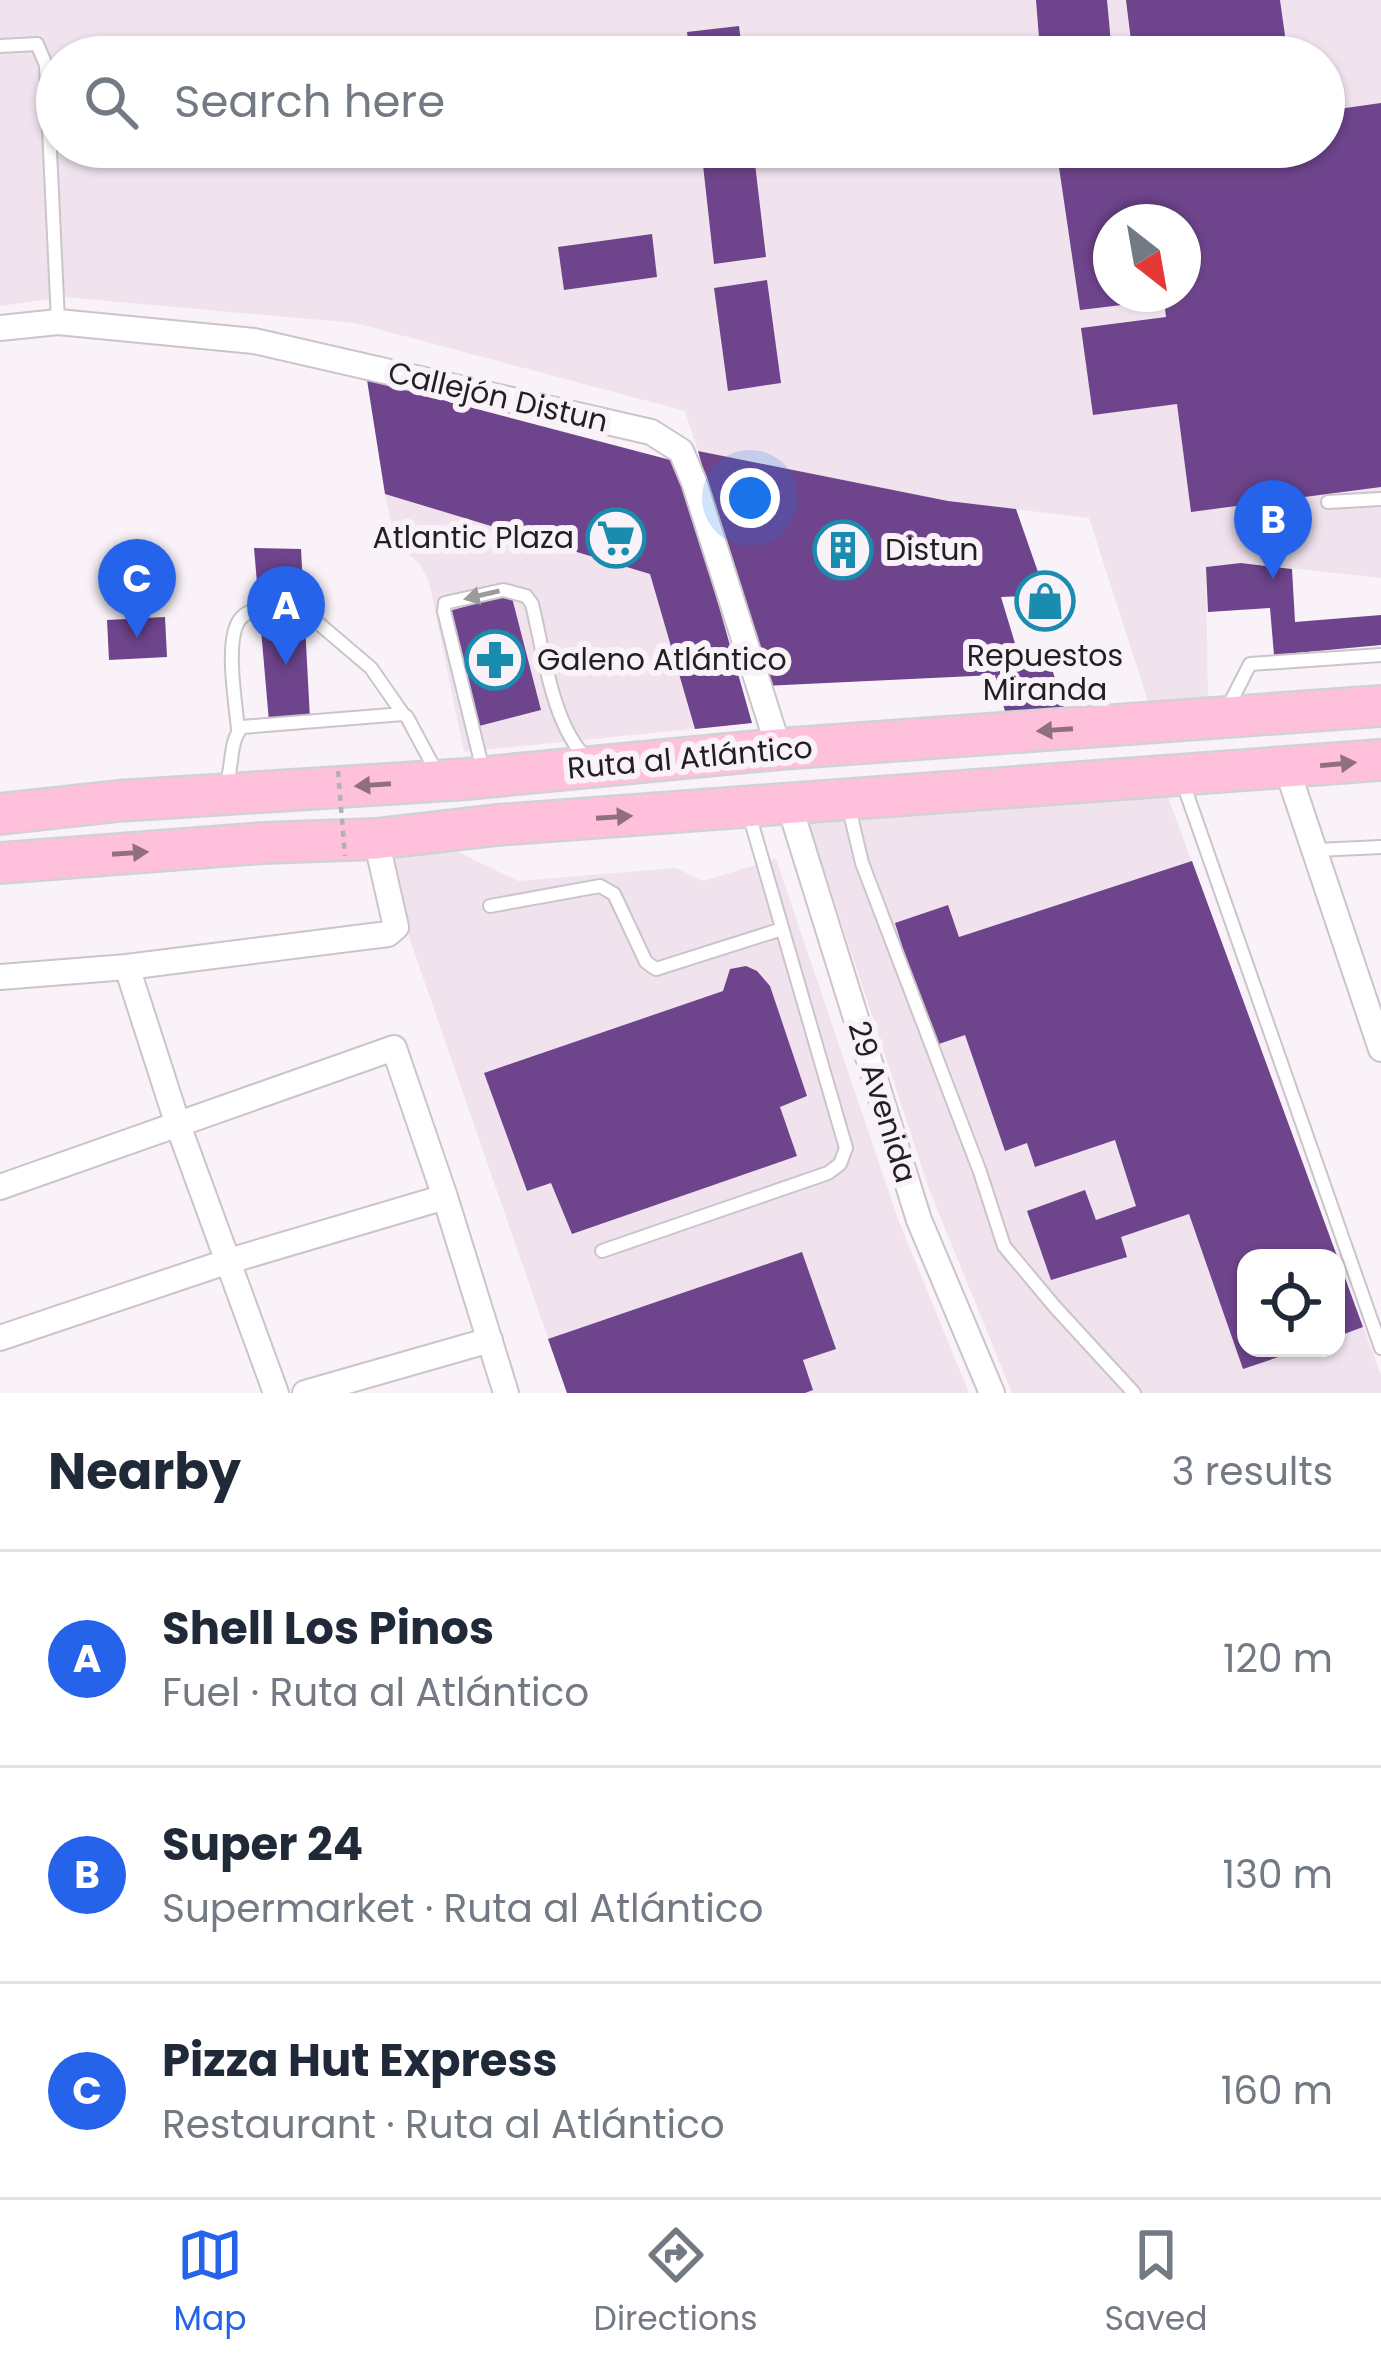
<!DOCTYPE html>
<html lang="en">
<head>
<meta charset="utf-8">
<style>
  :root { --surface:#fff; --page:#f6f6f7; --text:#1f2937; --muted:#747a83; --line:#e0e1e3; --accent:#2563eb }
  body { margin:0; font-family:Poppins,sans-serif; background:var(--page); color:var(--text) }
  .controls { position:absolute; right:36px; bottom:36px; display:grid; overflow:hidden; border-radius:24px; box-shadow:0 3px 9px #0004 }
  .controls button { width:108px; height:108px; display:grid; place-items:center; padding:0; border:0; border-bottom:3px solid var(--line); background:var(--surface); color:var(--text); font:60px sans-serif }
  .compass { position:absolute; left:1093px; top:204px; width:108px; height:108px; border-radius:50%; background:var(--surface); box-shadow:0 3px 9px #0004; rotate:149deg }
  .you { position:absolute; left:750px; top:498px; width:42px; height:42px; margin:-30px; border:9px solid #fff; border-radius:50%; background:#1a73e8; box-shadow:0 0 0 18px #1a73e833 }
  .badge { display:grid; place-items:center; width:78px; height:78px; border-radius:50%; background:var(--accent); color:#fff; font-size:39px; font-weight:700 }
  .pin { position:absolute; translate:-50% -99px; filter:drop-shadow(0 3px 6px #0008) }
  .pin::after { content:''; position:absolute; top:63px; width:42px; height:36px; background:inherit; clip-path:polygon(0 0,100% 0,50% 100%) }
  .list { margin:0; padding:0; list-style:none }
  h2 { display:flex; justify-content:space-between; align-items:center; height:156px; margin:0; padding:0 48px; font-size:51px }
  h2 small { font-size:39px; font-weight:400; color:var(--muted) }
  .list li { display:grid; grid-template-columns:78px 1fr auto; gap:36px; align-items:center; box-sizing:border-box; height:216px; padding:0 48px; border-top:3px solid var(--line) }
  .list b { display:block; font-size:45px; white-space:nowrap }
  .list p { margin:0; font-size:39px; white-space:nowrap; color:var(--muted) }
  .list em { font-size:39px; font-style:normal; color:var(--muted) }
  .icon { flex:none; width:66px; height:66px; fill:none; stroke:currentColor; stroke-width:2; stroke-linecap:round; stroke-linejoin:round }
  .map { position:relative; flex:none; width:1381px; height:1393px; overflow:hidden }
  .search { position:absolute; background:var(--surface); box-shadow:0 3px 9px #0004; left:36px; right:36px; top:36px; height:132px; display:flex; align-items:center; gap:30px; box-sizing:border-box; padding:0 42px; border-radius:66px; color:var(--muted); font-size:45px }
  .sheet { height:804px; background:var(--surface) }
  nav { display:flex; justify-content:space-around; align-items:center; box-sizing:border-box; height:168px; border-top:3px solid var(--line); background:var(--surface); font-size:33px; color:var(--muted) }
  nav a { display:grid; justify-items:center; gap:6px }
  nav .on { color:var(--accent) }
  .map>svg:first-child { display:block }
  .built { fill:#f0e3ee; fill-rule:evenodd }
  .building { fill:#6e448c; fill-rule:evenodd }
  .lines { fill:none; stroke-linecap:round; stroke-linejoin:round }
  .service-casing { stroke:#cbc4ca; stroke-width:16 }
  .minor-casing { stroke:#cbc4ca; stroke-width:28 }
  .trunk-casing { stroke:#d3d2d3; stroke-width:44 }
  .service { stroke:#fff; stroke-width:12 }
  .minor { stroke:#fff; stroke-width:24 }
  .trunk { stroke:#fec0db; stroke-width:39 }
  .path-bridge { stroke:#b5afb4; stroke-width:4.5; stroke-dasharray:6 6; stroke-linecap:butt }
  .oneway { fill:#9c9a9c }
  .oneway2 { fill:#90707e }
  .labels { text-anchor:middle; stroke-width:12; stroke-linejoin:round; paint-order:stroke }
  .street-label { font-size:30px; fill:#221f22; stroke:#f9f2f8 }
  .poi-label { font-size:30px; fill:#221f22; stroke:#f9f2f8; text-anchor:start }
</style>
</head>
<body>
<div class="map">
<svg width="1381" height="1393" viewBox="0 0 1381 1393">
  <rect width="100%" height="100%" fill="#f9f2f8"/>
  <path class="built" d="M0 0H1381V578L1241 563 1206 567 1208 704H1149L1089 518 948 501 698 451 685 411 355 323 63 297 0 306ZM57 57H1324V147H57ZM1111 222H1183V294H1111Z
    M678 462 752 723 464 752 429 582 419 563 395 543 385 494Z
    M1168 797 1381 1375V1393H1012L929 1189 808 821ZM1246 1258H1336V1348H1246Z
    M456 851 518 881 676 868 703 881 776 859 898 1219 969 1393H567L381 856Z"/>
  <path class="building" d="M1036 0H1107L1111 43 1040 50Z
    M1126 0H1280L1288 57H1133Z
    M739 26 743 57H690L687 32Z
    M1381 103V487L1191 512 1177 404 1093 415 1081 328 1166 317 1164 300 1080 310 1056 147H1324V111ZM1111 222H1183V294H1111Z
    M450 147H564V152L451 162Z
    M701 147H753L766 257 714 264Z
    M652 234 657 277 564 290 558 247Z
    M767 280 781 383 728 391 714 288Z
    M367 380 678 462 752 723 695 729 650 574 385 494Z
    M698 451 948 501 1016 509 1046 595 1001 597 1020 660 1048 656 1065 711 1006 715 995 675 763 686Z
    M254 548 301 549 310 719 269 722Z
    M1241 563 1292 569 1295 622 1381 615V645L1274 655 1270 608 1208 612 1206 567Z
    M511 594 541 710 479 726 449 611Z
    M165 617 167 657 109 660 107 620Z
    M1192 861 1363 1327 1336 1337V1258H1246V1348L1302 1349 1243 1369 1189 1214 1121 1237 1127 1257 1051 1280 1027 1211 1085 1190 1096 1220 1136 1206 1115 1140 1035 1167 1027 1143 1005 1151 965 1035 933 1046 895 923 948 905 959 937Z
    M746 966 757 971 770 986 807 1096 780 1107 797 1156 572 1234 551 1183 527 1191 484 1073 723 991 730 969Z
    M802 1252 836 1349 803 1360 813 1390 805 1393H567L548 1339Z"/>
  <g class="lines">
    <g class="service-casing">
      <path id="service" d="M0 46 37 44 46 65 58 321
        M1328 502 1381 499
        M304 611 371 668 403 714
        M1226 711 1250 664 1381 655
        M238 730C236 703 223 635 242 617 247 612 252 611 259 610
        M475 771 481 762 444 611 445 603 503 590 526 596 532 604C543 649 553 729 588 759
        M1183 783 1381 1348
        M225 787C234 767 228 743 242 727L403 714 407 717 438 775
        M848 804 862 863 980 1172 1004 1246 1055 1307 1134 1393
        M1316 850 1381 847
        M490 906 600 886 614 894 646 962 656 969 782 929
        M602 1251 828 1173 840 1164 846 1148 749 814"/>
    </g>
    <g class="minor-casing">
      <path id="minor" d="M0 328 58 322 254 341 651 432 681 451 694 482 779 749
        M1287 769 1381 1049
        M789 804 919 1220 992 1393
        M127 967 178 1125 276 1393
        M0 977 127 967 388 934 396 927 376 839
        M0 1187 394 1048 445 1197 506 1393
        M0 1338 229 1261 445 1197
        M305 1393 490 1340"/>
    </g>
    <g class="trunk-casing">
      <path id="trunk" d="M0 814 118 801 466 779 779 749 1381 706
        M0 863 263 843 376 839 497 825 1381 760"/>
    </g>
    <use href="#service" class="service"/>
    <use href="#minor" class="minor"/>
    <use href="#trunk" class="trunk"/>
    <path class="path-bridge" d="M338 771 345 856"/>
  </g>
  <defs><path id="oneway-solid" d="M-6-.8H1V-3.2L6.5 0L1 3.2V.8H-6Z" transform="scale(3)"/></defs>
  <use class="oneway" href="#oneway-solid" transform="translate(482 595) rotate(167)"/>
  <g class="oneway2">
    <use href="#oneway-solid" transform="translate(1055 730) rotate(176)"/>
    <use href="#oneway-solid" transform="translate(1338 764) rotate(-5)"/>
    <use href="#oneway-solid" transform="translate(373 785) rotate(176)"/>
    <use href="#oneway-solid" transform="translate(614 817) rotate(-4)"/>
    <use href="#oneway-solid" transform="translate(130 853) rotate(-4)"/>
  </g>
  <defs>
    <g id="supermarket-ring" transform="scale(3)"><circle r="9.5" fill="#f9f2f8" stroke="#198cb0" stroke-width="1.5"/><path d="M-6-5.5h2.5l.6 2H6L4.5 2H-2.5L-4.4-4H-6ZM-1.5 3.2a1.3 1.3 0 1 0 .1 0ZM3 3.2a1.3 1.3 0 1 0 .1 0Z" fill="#198cb0"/></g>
    <g id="building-ring" transform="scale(3)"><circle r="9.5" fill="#f9f2f8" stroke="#198cb0" stroke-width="1.5"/><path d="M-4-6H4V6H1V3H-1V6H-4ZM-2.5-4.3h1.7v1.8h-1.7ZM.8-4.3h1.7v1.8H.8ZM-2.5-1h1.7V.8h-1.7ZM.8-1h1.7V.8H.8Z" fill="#198cb0"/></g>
    <g id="shop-ring" transform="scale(3)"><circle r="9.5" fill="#f9f2f8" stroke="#198cb0" stroke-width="1.5"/><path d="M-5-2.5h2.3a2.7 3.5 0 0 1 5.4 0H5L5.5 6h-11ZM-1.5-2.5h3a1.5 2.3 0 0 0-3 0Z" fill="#198cb0"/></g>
    <g id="pharmacy-ring" transform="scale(3)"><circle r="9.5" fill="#f9f2f8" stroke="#198cb0" stroke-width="1.5"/><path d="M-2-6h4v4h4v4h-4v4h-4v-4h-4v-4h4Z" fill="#198cb0"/></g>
  </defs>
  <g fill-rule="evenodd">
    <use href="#supermarket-ring" x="616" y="538"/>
    <use href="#building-ring" x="843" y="550"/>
    <use href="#shop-ring" x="1045" y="601"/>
    <use href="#pharmacy-ring" x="495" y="660"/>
  </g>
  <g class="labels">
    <g class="street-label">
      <text transform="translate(498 397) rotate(13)" y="10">Callejón Distun</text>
      <text transform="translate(690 758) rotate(-5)" y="10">Ruta al Atlántico</text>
      <text transform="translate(882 1102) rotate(73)" y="10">29 Avenida</text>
    </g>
    <g class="poi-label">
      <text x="574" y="548" text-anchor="end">Atlantic Plaza</text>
      <text x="885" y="560">Distun</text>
      <text x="1045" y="666" text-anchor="middle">Repuestos<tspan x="1045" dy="34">Miranda</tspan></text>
      <text x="537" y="670">Galeno Atlántico</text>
    </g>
  </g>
</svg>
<div class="controls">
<button><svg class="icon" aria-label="locate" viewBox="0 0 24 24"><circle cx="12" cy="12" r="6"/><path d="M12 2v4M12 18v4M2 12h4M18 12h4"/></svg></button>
</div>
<svg class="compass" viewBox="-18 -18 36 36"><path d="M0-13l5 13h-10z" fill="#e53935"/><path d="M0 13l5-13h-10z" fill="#747a83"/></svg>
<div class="you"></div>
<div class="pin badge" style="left:286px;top:665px">A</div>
<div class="pin badge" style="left:1273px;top:579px">B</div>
<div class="pin badge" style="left:137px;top:638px">C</div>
<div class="search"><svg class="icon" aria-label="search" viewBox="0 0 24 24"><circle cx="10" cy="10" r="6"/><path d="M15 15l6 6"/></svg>Search here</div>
</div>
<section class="sheet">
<h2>Nearby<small>3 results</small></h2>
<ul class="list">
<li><span class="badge">A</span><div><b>Shell Los Pinos</b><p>Fuel · Ruta al Atlántico</p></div><em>120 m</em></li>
<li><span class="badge">B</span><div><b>Super 24</b><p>Supermarket · Ruta al Atlántico</p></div><em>130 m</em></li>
<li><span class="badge">C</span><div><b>Pizza Hut Express</b><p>Restaurant · Ruta al Atlántico</p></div><em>160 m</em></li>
</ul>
</section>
<nav>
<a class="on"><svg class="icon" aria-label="map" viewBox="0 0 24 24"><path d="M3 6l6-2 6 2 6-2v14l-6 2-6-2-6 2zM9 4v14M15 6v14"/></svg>Map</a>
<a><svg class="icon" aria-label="directions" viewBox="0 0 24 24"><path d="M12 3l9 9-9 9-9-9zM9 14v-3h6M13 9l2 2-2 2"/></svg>Directions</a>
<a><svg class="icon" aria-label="saved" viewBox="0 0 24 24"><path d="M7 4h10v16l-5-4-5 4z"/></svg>Saved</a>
</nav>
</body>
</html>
